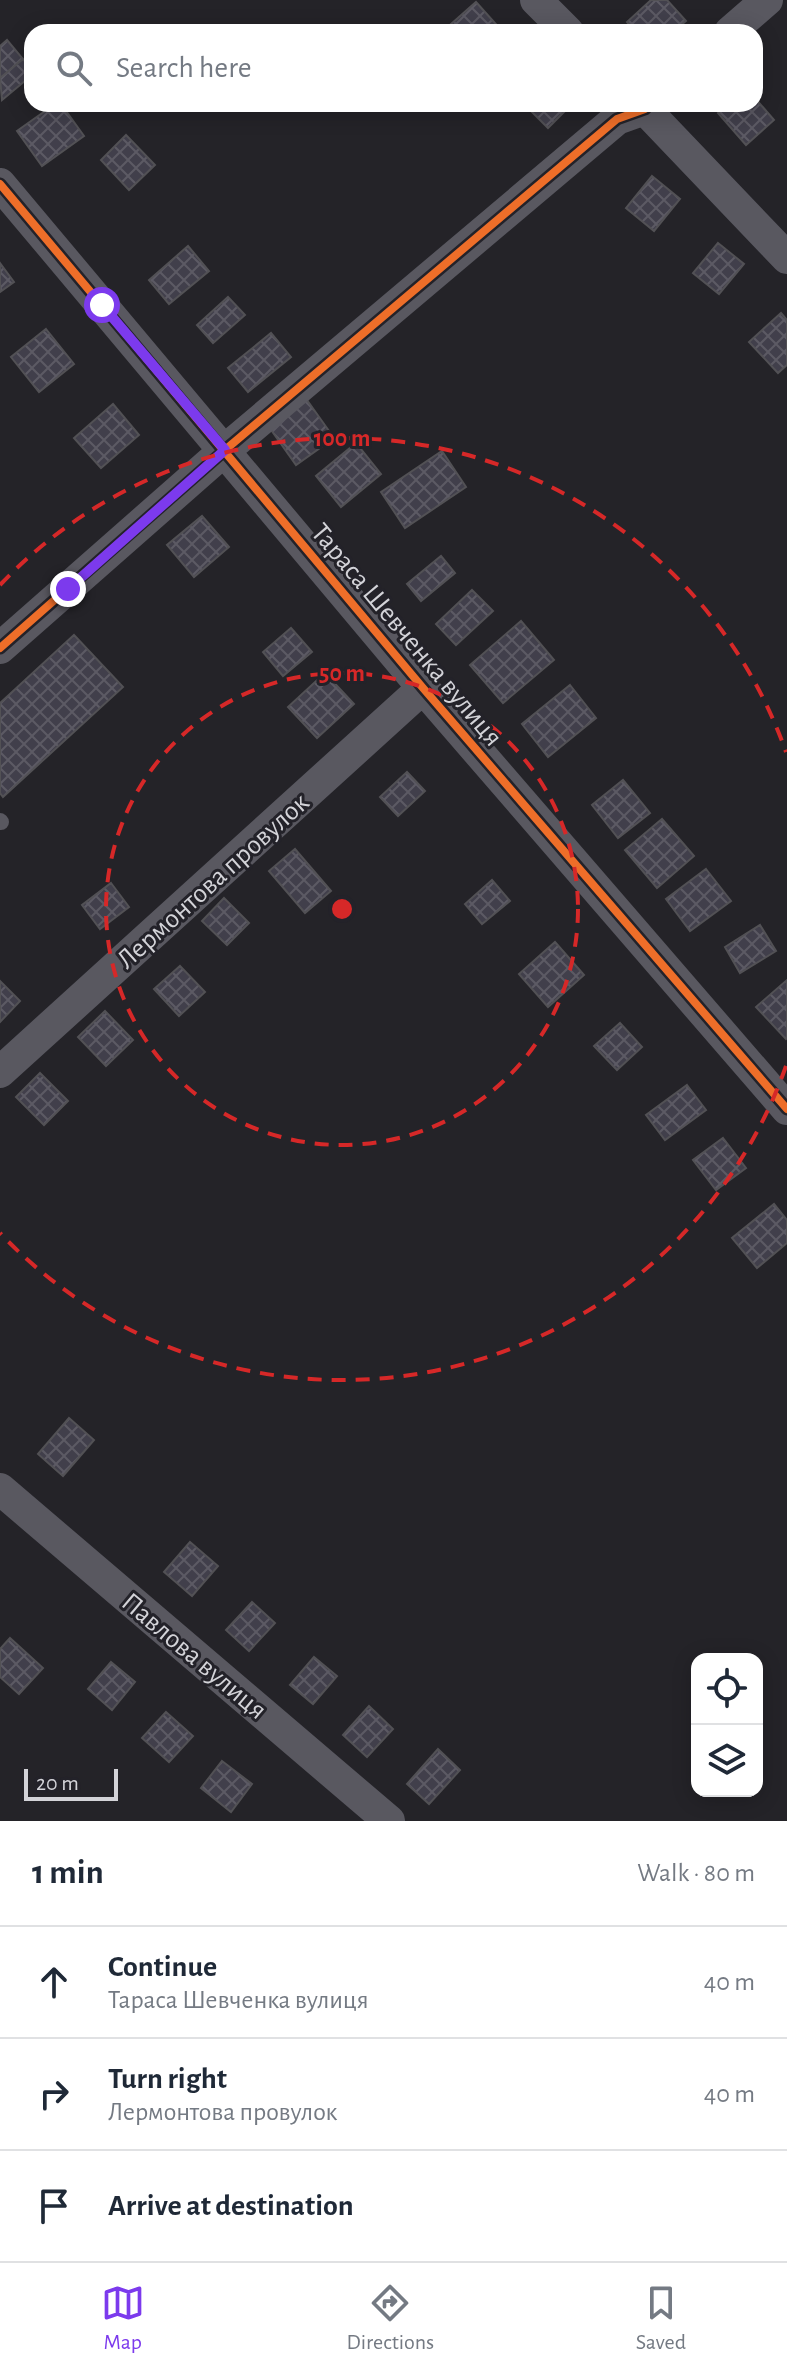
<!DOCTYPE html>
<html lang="en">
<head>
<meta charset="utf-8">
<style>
  :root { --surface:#fff; --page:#f6f6f7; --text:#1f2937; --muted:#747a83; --line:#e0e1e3; --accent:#7c3aed }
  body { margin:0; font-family:"Alegreya Sans",sans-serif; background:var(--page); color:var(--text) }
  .controls { position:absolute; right:24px; bottom:24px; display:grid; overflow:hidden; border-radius:16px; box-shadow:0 4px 20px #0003 }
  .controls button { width:72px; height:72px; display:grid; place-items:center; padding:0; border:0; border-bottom:2px solid var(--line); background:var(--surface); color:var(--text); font:40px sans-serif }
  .scale { position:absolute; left:24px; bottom:20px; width:94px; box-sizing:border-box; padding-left:8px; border:4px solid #d3d3d8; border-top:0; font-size:22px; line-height:28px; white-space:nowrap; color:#d3d3d8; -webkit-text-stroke:6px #232229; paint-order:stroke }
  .stop { position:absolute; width:24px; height:24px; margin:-18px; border:6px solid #7c3aed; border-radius:50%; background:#fff }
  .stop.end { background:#7c3aed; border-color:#fff; box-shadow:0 2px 8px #0008 }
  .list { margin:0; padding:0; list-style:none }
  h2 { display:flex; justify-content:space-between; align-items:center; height:104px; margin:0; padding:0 32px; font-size:34px }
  h2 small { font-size:26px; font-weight:400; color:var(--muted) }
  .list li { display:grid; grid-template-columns:52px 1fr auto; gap:24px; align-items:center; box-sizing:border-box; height:112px; padding:0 32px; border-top:2px solid var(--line) }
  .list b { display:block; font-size:30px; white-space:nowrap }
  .list p { margin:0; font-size:26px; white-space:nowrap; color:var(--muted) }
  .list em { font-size:26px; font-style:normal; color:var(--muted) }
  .icon { flex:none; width:44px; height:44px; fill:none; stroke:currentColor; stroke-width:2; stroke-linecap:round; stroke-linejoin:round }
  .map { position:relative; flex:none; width:787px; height:1821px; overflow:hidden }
  .search { position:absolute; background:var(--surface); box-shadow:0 4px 20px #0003; left:24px; right:24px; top:24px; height:88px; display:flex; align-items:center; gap:20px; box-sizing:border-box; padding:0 28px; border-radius:24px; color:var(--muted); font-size:30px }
  .sheet { height:440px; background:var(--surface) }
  nav { display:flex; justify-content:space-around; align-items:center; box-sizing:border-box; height:112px; border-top:2px solid var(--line); background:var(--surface); font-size:22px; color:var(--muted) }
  nav a { display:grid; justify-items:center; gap:4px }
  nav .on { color:var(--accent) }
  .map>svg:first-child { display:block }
  .building { fill:url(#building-cross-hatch); stroke:#525155; stroke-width:2 }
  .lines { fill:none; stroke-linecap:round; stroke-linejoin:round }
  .service { stroke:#595860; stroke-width:16 }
  .minor { stroke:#595860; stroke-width:32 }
  .cycleway-casing { stroke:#232229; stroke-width:13 }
  .cycleway { stroke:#ee6e29; stroke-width:8 }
  .route { stroke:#7c3aed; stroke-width:10 }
  .ring { fill:none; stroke:#d62828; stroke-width:4; stroke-dasharray:14 10 }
  .labels { text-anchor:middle; stroke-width:6; stroke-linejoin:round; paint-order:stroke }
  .street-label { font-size:28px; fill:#d3d3d8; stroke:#232229 }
  .centre { fill:#d62828; stroke:#232229; stroke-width:4 }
  .ring-label { font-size:24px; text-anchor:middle; font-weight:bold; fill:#d62828; stroke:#232229; stroke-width:6; stroke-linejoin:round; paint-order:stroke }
</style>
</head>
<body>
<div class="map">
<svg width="787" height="1821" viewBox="0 0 787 1821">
  <defs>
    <pattern id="building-cross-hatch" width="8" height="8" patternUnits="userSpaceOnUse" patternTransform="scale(2)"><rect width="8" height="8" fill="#413f4b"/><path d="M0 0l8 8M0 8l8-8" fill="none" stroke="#5c5a64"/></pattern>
  </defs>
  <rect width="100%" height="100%" fill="#242328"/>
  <path class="building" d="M651 0H667L686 21 673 32H636L627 22Z
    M476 2 503 32H442Z
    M7 40 23 59 0 78V46Z
    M23 59 32 70V75L2 100 0 78Z
    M755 98 774 120 746 145 718 113 727 104H755Z
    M55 104H61L84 136 42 166 17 131Z
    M524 104H572L548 128Z
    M126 135 155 165 129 190 101 160Z
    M652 176 680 199 654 231 626 208Z
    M718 243 744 264 719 294 693 273Z
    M188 246 209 271 169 304 149 280Z
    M0 263 14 282 0 292Z
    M228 297 245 315 213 343 197 325Z
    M781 313 787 320V365L778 373 749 342Z
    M46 329 74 364 39 392 11 357Z
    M271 333 291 357 248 392 228 368Z
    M307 400 334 438 296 465 269 427Z
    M113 404 139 435 101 468 74 438Z
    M356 443 381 474 341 507 316 476Z
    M442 451 466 487 405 528 381 492Z
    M202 516 229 547 194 577 167 545Z
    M441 556 455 573 421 601 407 584Z
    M472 590 493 611 456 645 436 624Z
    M521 621 554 660 503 703 470 665Z
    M291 628 312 652 283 676 263 652Z
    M74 635 123 687 3 797 0 793V703Z
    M325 673 354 704 317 738 288 707Z
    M570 685 596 718 548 757 522 724Z
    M407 772 425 791 398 816 380 797Z
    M623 780 650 813 618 838 592 805Z
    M662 819 694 856 657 888 625 850Z
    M295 849 331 891 305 913 269 871Z
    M706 869 731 901 690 931 666 899Z
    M492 880 510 901 482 924 465 904Z
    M111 883 129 907 100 929 82 905Z
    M224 898 249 923 227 945 202 921Z
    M760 925 776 951 740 973 725 947Z
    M555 942 584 975 548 1007 519 974Z
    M180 966 205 992 179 1016 154 989Z
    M787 980V1038L786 1039 756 1007Z
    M0 981 20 1001 0 1022Z
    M105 1011 133 1040 106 1066 78 1037Z
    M620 1023 642 1047 617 1070 594 1046Z
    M40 1073 68 1101 44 1125 16 1097Z
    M687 1085 706 1110 665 1140 646 1115Z
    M723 1138 746 1168 716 1190 693 1160Z
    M774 1204 787 1220V1243L757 1268 732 1238Z
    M69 1418 94 1440 63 1476 38 1454Z
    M190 1542 218 1566 192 1596 164 1572Z
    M252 1602 275 1623 249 1651 226 1630Z
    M10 1638 43 1668 19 1694 0 1677V1649Z
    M314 1657 337 1676 313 1704 290 1685Z
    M111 1662 135 1682 112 1710 88 1689Z
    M369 1706 393 1729 367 1757 343 1735Z
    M166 1712 193 1736 169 1762 142 1738Z
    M438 1749 460 1770 429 1804 407 1784Z
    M222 1761 252 1784 231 1812 201 1788Z"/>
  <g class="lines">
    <path class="service" d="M0 821 1 822"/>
    <path class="minor" d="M536 0 568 32
      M730 32 767 0
      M640 104 787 258
      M0 184 423 688 787 1109
      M0 648 225 450 617 119 645 109 650 104
      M0 1072 423 688
      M0 1489 389 1821"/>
    <g class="cycleway-casing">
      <path id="cycleway" d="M0 184 423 688 787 1109
        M0 648 225 450 617 119 645 109 650 104"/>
    </g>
    <use href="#cycleway" class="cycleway"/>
  </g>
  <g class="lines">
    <path class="route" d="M68 589 225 450 102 305"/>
  </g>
  <g class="ring">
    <circle cx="342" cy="909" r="236"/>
    <path d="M786 1066A471 471 0 0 1 0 1233M0 585A471 471 0 0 1 786 752"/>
  </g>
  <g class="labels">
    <g class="street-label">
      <text transform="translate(408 634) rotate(50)" y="10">Тараса Шевченка вулиця</text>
      <text transform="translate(212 880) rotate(-42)" y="10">Лермонтова провулок</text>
      <text transform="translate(195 1655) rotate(40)" y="10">Павлова вулиця</text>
    </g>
  </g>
  <circle cx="342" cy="909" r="12" class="centre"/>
  <g class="ring-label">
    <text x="342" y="446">100 m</text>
    <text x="342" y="681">50 m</text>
  </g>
</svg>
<div class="controls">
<button><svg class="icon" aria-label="locate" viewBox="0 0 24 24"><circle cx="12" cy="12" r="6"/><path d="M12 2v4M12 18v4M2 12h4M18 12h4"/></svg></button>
<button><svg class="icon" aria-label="layers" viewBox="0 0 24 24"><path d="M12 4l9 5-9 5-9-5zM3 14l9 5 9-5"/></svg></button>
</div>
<div class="scale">20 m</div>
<div class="stop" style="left:102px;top:305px"></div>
<div class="stop end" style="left:68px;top:589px"></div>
<div class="search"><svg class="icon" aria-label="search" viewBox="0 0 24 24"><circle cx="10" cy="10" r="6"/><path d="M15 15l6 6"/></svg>Search here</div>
</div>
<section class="sheet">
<h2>1 min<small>Walk · 80 m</small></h2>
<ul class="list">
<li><svg class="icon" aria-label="ahead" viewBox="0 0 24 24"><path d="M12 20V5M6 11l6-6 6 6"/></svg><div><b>Continue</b><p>Тараса Шевченка вулиця</p></div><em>40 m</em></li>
<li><svg class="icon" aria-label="right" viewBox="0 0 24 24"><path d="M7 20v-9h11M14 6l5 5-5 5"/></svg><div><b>Turn right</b><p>Лермонтова провулок</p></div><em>40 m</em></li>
<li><svg class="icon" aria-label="arrive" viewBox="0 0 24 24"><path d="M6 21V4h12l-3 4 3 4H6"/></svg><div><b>Arrive at destination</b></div></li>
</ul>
</section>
<nav>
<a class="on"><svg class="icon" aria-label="map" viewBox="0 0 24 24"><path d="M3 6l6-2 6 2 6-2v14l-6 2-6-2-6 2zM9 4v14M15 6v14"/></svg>Map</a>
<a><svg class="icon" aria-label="directions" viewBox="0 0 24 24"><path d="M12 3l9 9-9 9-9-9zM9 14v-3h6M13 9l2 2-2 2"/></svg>Directions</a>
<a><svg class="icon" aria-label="saved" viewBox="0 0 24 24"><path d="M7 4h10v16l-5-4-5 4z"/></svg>Saved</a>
</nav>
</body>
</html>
